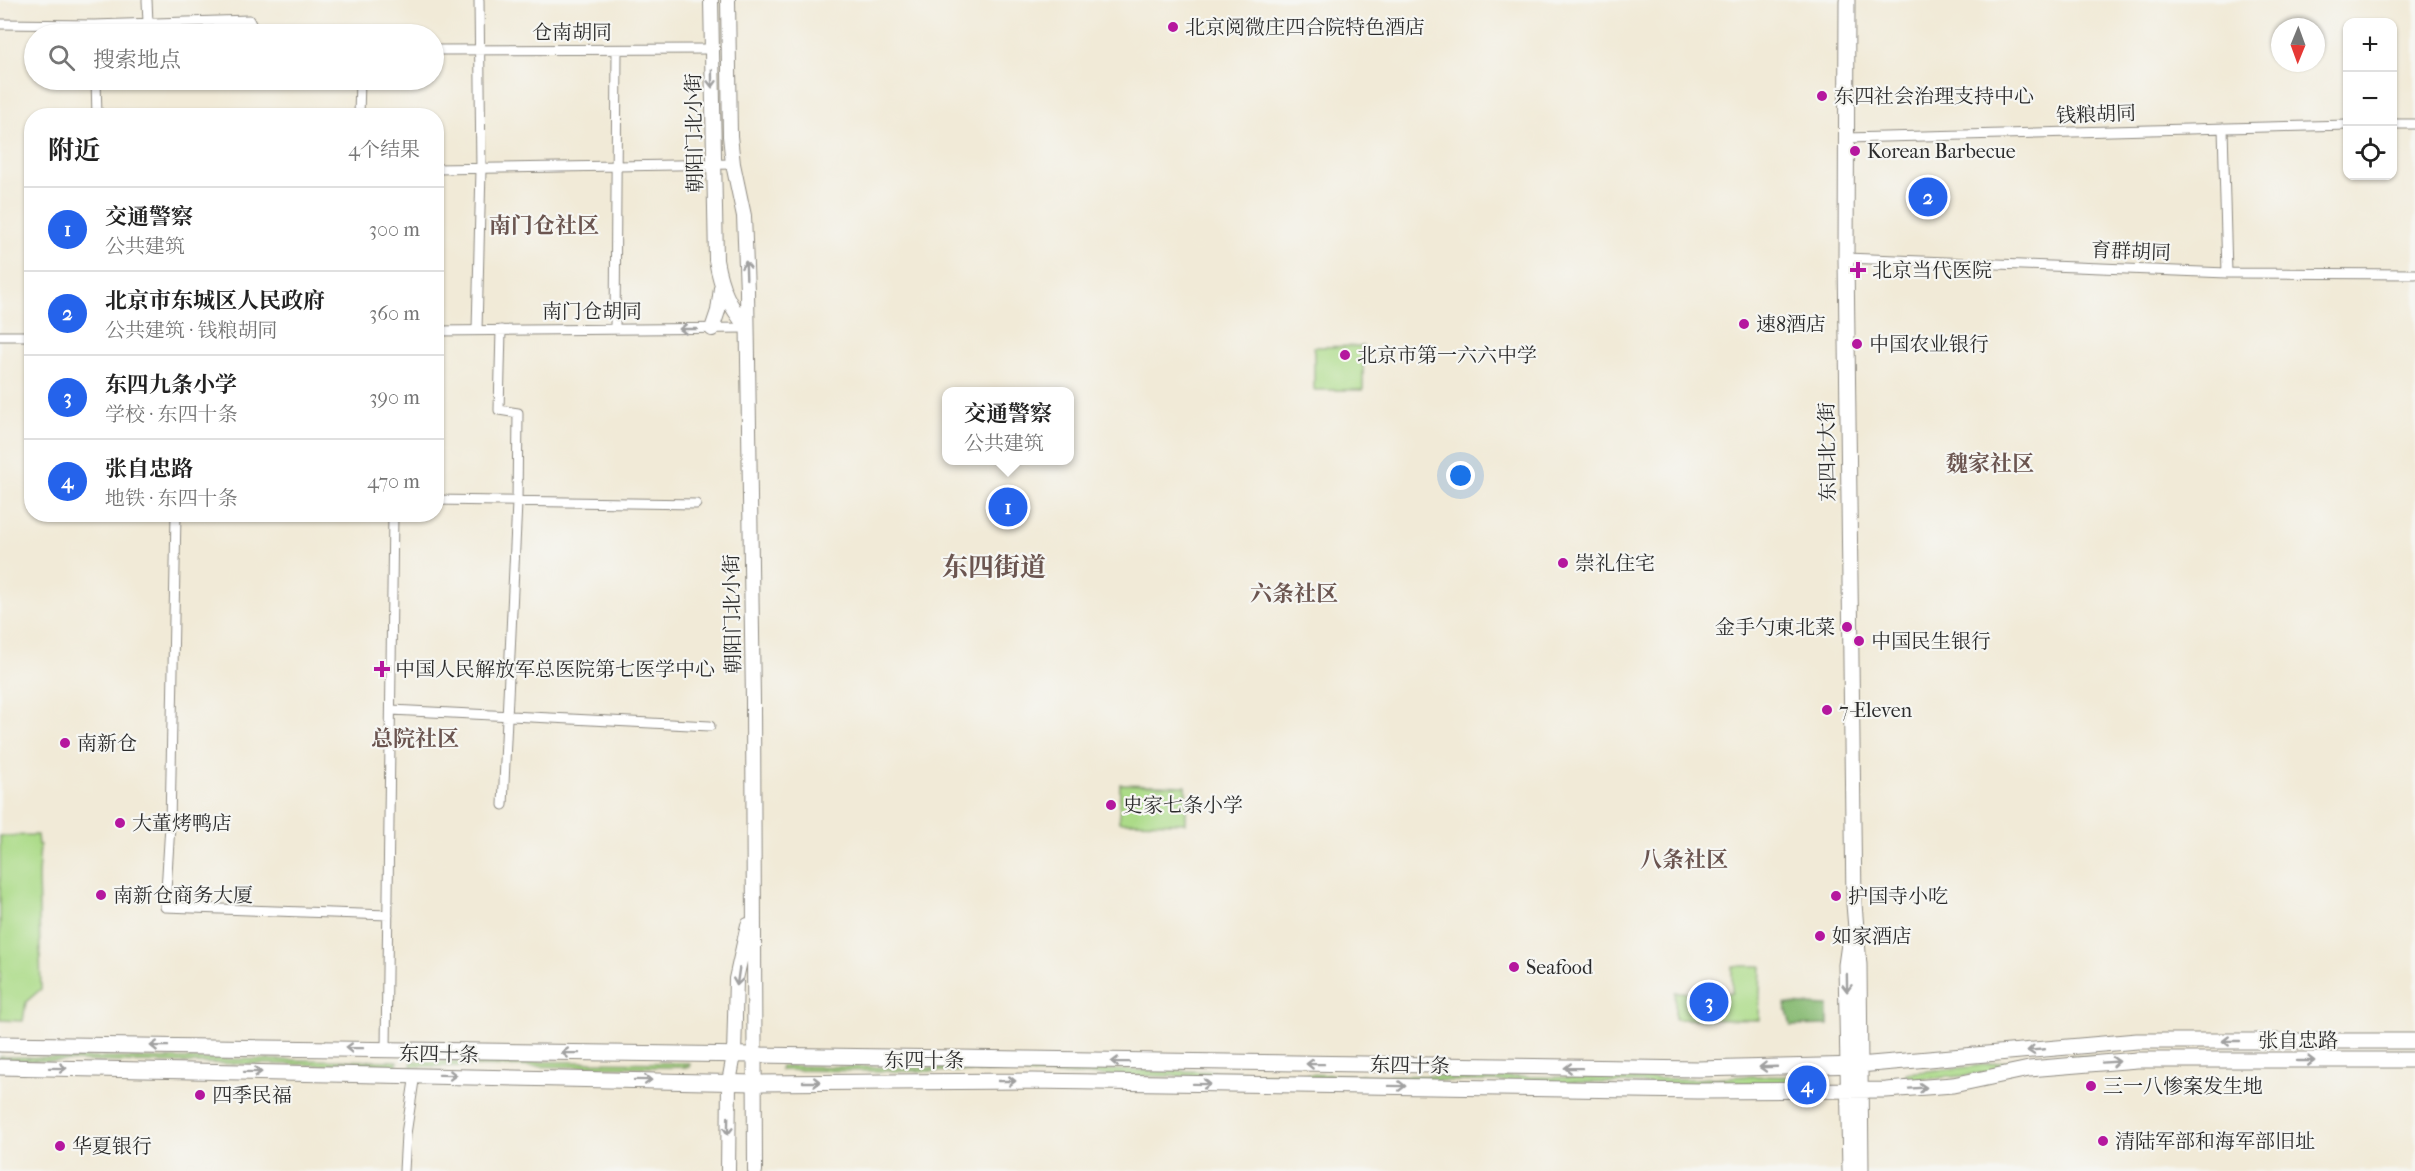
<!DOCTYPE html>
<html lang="zh">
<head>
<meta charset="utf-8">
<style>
  :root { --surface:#fff; --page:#f6f6f6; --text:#222; --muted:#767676; --line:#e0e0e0; --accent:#2563eb }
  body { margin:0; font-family:"IM FELL French Canon","Noto Serif SC",serif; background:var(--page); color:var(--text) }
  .controls { position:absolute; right:18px; top:18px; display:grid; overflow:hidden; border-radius:12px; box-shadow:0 2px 4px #0004 }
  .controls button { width:54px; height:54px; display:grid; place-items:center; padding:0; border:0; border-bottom:2px solid var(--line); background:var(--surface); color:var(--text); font:30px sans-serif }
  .compass { position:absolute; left:2271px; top:18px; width:54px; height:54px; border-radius:50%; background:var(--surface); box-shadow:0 2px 4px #0004; rotate:181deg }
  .you { position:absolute; left:1461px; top:476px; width:21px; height:21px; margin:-15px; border:4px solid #fff; border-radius:50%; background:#1a73e8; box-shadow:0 0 0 9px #1a73e833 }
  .badge { display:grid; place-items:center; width:39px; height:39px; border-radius:50%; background:var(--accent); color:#fff; font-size:20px; font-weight:700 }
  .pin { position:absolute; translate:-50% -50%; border:3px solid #fff; box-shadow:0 2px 6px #0006 }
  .popup { position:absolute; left:942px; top:387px; width:132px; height:78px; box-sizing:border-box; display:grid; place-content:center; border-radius:12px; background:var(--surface); filter:drop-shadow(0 2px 4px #0005); font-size:20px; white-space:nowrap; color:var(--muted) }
  .popup b { font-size:22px; color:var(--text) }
  .popup::after { content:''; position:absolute; left:50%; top:100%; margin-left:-12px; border:12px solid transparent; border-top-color:var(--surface) }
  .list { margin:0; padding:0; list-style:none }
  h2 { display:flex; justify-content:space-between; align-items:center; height:78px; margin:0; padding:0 24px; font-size:26px }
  h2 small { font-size:20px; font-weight:400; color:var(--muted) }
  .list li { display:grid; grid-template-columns:39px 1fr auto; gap:18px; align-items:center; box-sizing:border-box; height:84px; padding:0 24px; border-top:2px solid var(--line) }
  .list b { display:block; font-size:22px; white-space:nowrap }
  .list p { margin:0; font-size:20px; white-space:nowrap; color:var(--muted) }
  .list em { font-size:20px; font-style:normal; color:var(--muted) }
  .icon { flex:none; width:33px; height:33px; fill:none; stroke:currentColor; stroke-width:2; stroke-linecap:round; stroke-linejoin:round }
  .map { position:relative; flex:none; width:2415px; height:1171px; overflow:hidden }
  .search { position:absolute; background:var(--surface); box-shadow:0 2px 4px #0004; left:24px; top:24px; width:420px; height:66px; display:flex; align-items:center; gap:15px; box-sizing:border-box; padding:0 21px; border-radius:33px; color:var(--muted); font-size:22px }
  .panel { position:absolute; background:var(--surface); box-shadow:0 2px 4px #0004; left:24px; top:108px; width:420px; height:414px; border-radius:24px }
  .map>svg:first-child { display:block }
  .green { fill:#acdb88; stroke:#6c835a; stroke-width:1.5 }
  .forest { fill:#89bb74; stroke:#5a7350; stroke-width:1.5 }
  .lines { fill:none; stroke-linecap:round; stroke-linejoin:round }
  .minor-casing { stroke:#8e8a81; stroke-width:11 }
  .secondary-casing { stroke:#8e8a81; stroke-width:16 }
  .primary-casing { stroke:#8e8a81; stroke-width:17 }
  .minor { stroke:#fff; stroke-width:9 }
  .secondary { stroke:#fff; stroke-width:14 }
  .primary { stroke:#fff; stroke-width:15 }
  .oneway { stroke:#a0a0a0 }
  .poi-dot { fill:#b5179e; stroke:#f6f6f2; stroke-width:2 }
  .labels { text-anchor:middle; stroke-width:4.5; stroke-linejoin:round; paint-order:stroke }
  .poi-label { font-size:20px; fill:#2b2b2b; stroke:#f6f6f2; text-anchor:start }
  .street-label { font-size:20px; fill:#2b2b2b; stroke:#f6f6f2 }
  .quarter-label { font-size:22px; font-weight:bold; fill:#6b5550; stroke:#f6f6f2 }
  .district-label { font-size:26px; font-weight:bold; fill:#6b5550; stroke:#f6f6f2 }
</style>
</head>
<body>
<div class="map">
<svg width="2415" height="1171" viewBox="0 0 2415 1171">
  <rect width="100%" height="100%" fill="#f6f6f2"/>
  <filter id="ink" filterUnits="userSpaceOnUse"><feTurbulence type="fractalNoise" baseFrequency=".0167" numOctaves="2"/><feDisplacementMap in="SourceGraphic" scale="12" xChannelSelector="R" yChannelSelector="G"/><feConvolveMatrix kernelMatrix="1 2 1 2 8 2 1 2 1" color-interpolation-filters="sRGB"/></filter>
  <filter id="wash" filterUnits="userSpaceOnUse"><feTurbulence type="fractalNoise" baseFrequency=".008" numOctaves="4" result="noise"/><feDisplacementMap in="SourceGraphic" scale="24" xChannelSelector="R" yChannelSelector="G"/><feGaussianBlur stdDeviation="1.35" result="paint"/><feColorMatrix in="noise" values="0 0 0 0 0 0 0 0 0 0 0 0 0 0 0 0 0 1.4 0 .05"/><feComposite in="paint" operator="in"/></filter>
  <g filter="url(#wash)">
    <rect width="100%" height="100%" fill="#f1ead7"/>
    <path class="green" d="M1363 346V390H1314V347Z
      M1120 784 1186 786V823L1119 822Z
      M37 835 38 845H40L38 875 41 989 26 1002 23 1021 0 1020V836Z
      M1732 966H1761L1759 1020 1675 1019V992L1732 993Z
      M2095 1056 1962 1076 1907 1080 1905 1077 1907 1073 1968 1067 2010 1061Z
      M0 1057 397 1061V1066L0 1060Z
      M412 1061 690 1063 689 1067 411 1066Z
      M781 1066 1015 1069V1072L780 1070Z
      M1025 1069 1248 1072V1077L1025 1074Z
      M1261 1074 1695 1079 1744 1076 1822 1077V1082L1680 1084 1263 1078Z"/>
    <path class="forest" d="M1785 1004 1828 1006V1025L1791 1026Z"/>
  </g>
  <g filter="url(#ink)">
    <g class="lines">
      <g class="minor-casing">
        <path id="minor" d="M147 0 148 23
          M0 24 94 25 249 20 256 34
          M434 50 711 49
          M96 80 97 116
          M359 116 360 80
          M2392 124H2415
          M2223 128 2227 273
          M1846 138 2348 125
          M436 169 733 164
          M1846 258 2227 273 2415 274
          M615 329 617 50
          M477 330 481 169 479 0
          M501 330 499 410 518 413 517 503 503 805
          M436 331 747 328
          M0 336H32
          M436 500 696 504
          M176 514 170 825 165 907 388 915
          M391 710 710 726
          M386 1049 393 514
          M404 1171 406 1134 415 1074"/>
      </g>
      <g class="secondary-casing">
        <path id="secondary" d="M711 0 716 260C721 289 729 305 747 328
          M728 0 730 136 733 164 744 216 747 291 753 701 755 1171
          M712 329 718 311 721 288
          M728 1171 729 1082 734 1055 736 979 748 925"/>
      </g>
      <g class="primary-casing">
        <path id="primary" d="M1847 0 1846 258 1854 904 1859 965 1861 1171
          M0 1044 1698 1069 1859 1065 2137 1041H2415
          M0 1067 754 1083 1032 1081 1698 1091 1886 1090 1953 1085 2029 1069 2137 1060H2415
          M1850 1171 1846 965 1850 937"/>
      </g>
      <use href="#minor" class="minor"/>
      <use href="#secondary" class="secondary"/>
      <use href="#primary" class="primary"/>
    </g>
    <defs><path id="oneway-shaft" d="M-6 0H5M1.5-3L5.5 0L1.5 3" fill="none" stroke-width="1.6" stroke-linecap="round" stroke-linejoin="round" transform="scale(1.5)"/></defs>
    <g class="oneway">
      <use href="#oneway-shaft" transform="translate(712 79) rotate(89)"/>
      <use href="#oneway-shaft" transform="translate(746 270) rotate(-92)"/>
      <use href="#oneway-shaft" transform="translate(688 329) rotate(180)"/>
      <use href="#oneway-shaft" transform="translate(738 977) rotate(98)"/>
      <use href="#oneway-shaft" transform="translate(1847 983) rotate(89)"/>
      <use href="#oneway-shaft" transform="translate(2231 1041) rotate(-180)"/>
      <use href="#oneway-shaft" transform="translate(159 1046) rotate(-179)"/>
      <use href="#oneway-shaft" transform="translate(354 1048) rotate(-179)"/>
      <use href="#oneway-shaft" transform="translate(2036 1050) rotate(175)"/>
      <use href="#oneway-shaft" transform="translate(570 1053) rotate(-179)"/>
      <use href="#oneway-shaft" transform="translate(2306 1061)"/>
      <use href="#oneway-shaft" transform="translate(1120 1062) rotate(-179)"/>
      <use href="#oneway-shaft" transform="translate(2111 1062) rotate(-4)"/>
      <use href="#oneway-shaft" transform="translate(1315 1064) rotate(-179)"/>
      <use href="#oneway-shaft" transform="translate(1768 1067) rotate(178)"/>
      <use href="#oneway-shaft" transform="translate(58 1068) rotate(1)"/>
      <use href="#oneway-shaft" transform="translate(1573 1068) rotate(-179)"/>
      <use href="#oneway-shaft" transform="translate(253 1072) rotate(1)"/>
      <use href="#oneway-shaft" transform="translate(448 1075) rotate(1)"/>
      <use href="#oneway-shaft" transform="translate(643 1080) rotate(1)"/>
      <use href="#oneway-shaft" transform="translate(1007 1081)"/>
      <use href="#oneway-shaft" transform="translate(812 1082)"/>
      <use href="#oneway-shaft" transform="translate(1202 1084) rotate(1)"/>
      <use href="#oneway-shaft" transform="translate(1397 1086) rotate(1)"/>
      <use href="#oneway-shaft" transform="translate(1918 1088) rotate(-4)"/>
      <use href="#oneway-shaft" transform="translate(728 1126) rotate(91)"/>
    </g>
  </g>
  <g class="poi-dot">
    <circle cx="1173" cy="27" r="6"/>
    <circle cx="1822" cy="96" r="6"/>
    <circle cx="1855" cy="151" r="6"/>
    <path d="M1855 261h6v6h6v6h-6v6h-6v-6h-6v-6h6z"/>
    <circle cx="1744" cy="324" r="6"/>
    <circle cx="1857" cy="344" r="6"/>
    <circle cx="1345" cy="355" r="6"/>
    <circle cx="1563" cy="563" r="6"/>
    <circle cx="1847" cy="627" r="6"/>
    <circle cx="1859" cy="641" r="6"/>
    <path d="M379 660h6v6h6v6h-6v6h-6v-6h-6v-6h6z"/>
    <circle cx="1827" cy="710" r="6"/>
    <circle cx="65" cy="743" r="6"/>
    <circle cx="1111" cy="805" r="6"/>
    <circle cx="120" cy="823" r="6"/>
    <circle cx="101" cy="895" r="6"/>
    <circle cx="1836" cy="896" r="6"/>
    <circle cx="1820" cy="936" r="6"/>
    <circle cx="1514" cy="967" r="6"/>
    <circle cx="2091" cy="1086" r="6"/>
    <circle cx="200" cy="1095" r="6"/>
    <circle cx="2103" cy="1141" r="6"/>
    <circle cx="60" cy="1146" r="6"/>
  </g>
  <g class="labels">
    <g class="poi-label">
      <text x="1185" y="34">北京阅微庄四合院特色酒店</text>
      <text x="1834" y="103">东四社会治理支持中心</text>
      <text x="1867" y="158">Korean Barbecue</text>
      <text x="1872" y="277">北京当代医院</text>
      <text x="1756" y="331">速8酒店</text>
      <text x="1869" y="351">中国农业银行</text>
      <text x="1357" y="362">北京市第一六六中学</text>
      <text x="1575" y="570">崇礼住宅</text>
      <text x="1835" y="634" text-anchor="end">金手勺東北菜</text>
      <text x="1871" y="648">中国民生银行</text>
      <text x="395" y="676">中国人民解放军总医院第七医学中心</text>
      <text x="1839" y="717">7-Eleven</text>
      <text x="77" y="750">南新仓</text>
      <text x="1123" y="812">史家七条小学</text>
      <text x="132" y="830">大董烤鸭店</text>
      <text x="113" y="902">南新仓商务大厦</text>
      <text x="1848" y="903">护国寺小吃</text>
      <text x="1832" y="943">如家酒店</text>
      <text x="1526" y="974">Seafood</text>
      <text x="2103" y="1093">三一八惨案发生地</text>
      <text x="212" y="1102">四季民福</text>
      <text x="2115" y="1148">清陆军部和海军部旧址</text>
      <text x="72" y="1153">华夏银行</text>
    </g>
    <g class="street-label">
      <text x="572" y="39">仓南胡同</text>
      <text transform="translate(2096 114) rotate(-2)" y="7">钱粮胡同</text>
      <text transform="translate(694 133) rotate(-91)" y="7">朝阳门北小街</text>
      <text transform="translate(2131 251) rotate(2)" y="7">育群胡同</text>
      <text x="592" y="318">南门仓胡同</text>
      <text transform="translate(1827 452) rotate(-91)" y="7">东四北大街</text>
      <text transform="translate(732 614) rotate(-91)" y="7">朝阳门北小街</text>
      <text x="2298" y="1047">张自忠路</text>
      <text transform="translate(439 1054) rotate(1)" y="7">东四十条</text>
      <text x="924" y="1067">东四十条</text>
      <text transform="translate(1410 1065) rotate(1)" y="7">东四十条</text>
    </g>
    <g class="quarter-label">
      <text x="544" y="233">南门仓社区</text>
      <text x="1990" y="471">魏家社区</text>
      <text x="1294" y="601">六条社区</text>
      <text x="415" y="746">总院社区</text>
      <text x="1684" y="867">八条社区</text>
    </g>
    <g class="district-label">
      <text x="994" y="576">东四街道</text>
    </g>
  </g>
</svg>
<div class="controls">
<button>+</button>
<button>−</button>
<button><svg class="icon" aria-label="locate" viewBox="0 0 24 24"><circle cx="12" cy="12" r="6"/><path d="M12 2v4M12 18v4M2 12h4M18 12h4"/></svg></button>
</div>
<svg class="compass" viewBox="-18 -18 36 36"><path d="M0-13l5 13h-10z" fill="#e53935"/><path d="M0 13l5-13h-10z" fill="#767676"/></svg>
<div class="you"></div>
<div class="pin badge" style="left:1008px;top:507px">1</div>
<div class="popup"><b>交通警察</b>公共建筑</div>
<div class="pin badge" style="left:1928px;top:197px">2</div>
<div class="pin badge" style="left:1709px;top:1002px">3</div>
<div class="pin badge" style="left:1807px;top:1085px">4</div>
<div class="search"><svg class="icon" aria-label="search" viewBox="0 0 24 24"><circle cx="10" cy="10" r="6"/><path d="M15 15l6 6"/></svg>搜索地点</div>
<section class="panel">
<h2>附近<small>4个结果</small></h2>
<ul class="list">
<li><span class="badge">1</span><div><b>交通警察</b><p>公共建筑</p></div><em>300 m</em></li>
<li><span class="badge">2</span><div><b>北京市东城区人民政府</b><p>公共建筑 · 钱粮胡同</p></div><em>360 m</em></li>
<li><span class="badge">3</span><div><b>东四九条小学</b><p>学校 · 东四十条</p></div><em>390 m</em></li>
<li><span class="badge">4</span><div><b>张自忠路</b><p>地铁 · 东四十条</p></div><em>470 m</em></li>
</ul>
</section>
</div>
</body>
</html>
